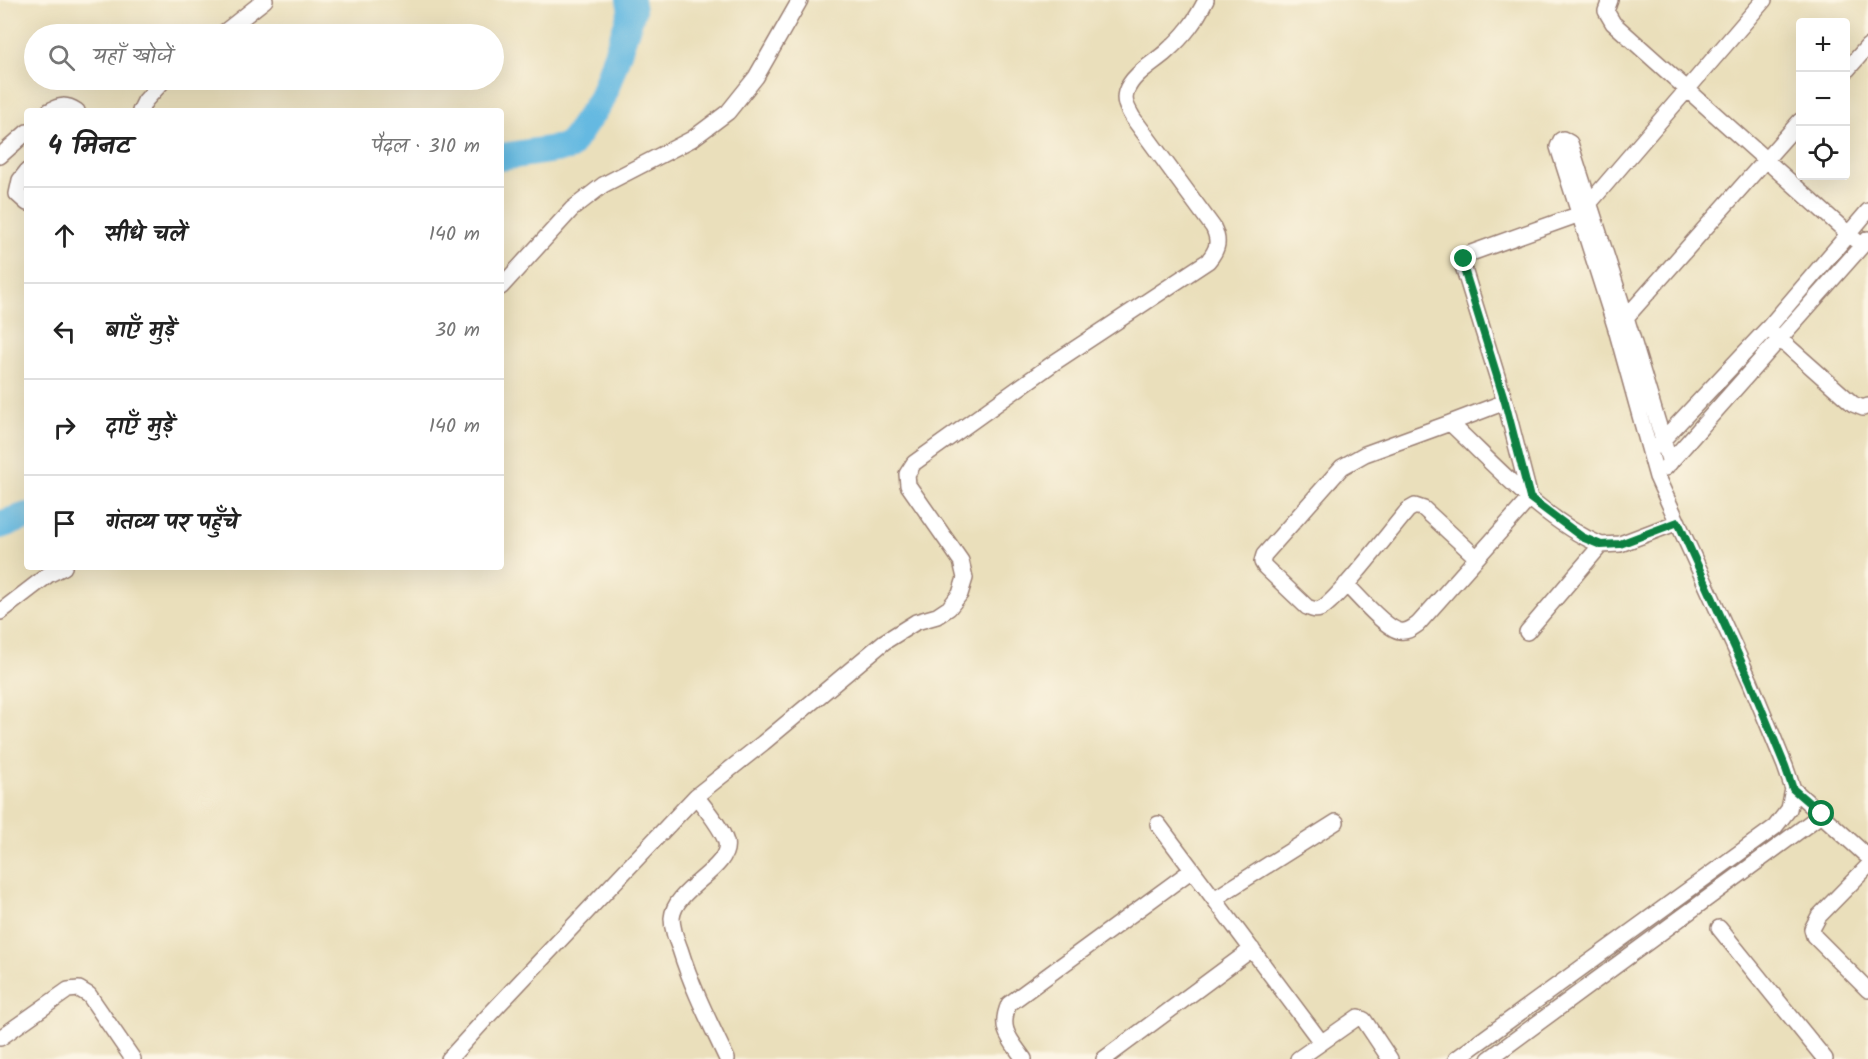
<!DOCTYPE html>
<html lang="hi">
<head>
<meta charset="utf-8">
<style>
  :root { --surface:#fff; --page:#f6f6f6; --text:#222; --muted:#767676; --line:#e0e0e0 }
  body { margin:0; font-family:Kalam,"Playpen Sans Deva",sans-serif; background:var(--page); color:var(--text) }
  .controls { position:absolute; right:18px; top:18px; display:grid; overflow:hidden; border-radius:6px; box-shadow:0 6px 24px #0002 }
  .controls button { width:54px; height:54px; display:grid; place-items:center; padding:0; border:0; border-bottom:2px solid var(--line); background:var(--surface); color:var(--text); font:30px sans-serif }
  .stop { position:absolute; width:18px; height:18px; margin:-14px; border:4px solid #0b8043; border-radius:50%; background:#fff }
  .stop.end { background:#0b8043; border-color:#fff; box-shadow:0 2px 6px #0008 }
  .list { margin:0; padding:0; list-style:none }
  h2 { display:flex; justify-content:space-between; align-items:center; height:78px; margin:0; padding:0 24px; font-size:26px }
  h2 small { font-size:20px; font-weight:400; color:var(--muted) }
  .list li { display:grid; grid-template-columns:39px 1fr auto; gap:18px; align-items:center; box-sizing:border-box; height:96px; padding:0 24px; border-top:2px solid var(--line) }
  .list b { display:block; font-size:22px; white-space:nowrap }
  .list em { font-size:20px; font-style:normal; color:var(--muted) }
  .icon { flex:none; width:33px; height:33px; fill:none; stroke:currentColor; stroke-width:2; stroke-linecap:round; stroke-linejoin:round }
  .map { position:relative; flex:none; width:1868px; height:1059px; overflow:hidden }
  .search { position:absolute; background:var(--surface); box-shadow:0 6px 24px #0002; left:24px; top:24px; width:480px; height:66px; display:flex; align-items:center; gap:15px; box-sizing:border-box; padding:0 21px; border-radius:33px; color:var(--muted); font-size:22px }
  .panel { position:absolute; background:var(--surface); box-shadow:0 6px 24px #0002; left:24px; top:108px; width:480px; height:462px; border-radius:6px }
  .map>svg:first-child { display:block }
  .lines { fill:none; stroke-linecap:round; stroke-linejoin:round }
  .river { stroke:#65b9e1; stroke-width:28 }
  .street-casing { stroke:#9a7f73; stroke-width:18 }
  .street { stroke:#fff; stroke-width:15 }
  .route { stroke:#0b8043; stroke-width:8 }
</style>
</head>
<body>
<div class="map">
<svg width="1868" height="1059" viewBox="0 0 1868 1059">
  <rect width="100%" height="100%" fill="#fcf5e5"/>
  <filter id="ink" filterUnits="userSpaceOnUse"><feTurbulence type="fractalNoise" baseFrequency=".0167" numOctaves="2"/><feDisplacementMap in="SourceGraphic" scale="12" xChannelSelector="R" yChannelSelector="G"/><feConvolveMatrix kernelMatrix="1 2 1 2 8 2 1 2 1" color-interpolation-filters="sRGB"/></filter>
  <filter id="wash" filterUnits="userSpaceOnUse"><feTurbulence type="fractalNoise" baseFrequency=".008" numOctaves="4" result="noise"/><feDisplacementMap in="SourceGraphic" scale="24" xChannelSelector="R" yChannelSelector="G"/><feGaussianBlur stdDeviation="1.35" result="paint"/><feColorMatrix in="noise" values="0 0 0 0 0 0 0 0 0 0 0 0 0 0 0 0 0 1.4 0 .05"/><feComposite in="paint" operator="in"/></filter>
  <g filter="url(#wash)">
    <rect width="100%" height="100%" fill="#eadfbb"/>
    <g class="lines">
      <path class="river" d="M501 157 569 147 602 98 632 11 630 0
        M0 525 27 516"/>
    </g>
  </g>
  <g filter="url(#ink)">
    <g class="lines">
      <g class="street-casing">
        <path id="street" d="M1610 0 1606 11 1613 23 1862 246
          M222 34 265 0
          M1846 71 1868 46
          M49 111C60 105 66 104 77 111
          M140 111 145 101 164 80
          M0 156 27 132
          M27 171 20 180 17 194 27 203
          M501 287 572 209 603 185 692 139 728 112 756 77 800 0
          M1621 323 1800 121
          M1773 333 1853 404 1863 408 1868 406
          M1450 423 1505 402
          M1657 446 1768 328 1868 211
          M1665 468 1868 239
          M1476 557 1424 509 1415 506 1408 510C1393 527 1336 603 1320 609 1315 611 1312 609 1307 607L1265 567 1262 562 1264 555 1342 467 1365 454 1450 423C1495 465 1544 521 1601 545
          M1346 584C1357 595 1386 629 1400 631 1408 632 1412 628 1418 624L1530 498 1505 402 1463 266 1464 259 1471 253 1580 214 1764 0
          M0 612 48 575 64 567
          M1527 632 1601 545 1620 544 1678 522
          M1793 789 1868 857
          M1158 824 1321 1042
          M1868 866 1819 916 1812 929 1814 936 1868 990
          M1214 899 1336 822
          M1719 928 1825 1059
          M0 1038 68 990 79 989 89 995 133 1059
          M449 1059 489 1015 696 796
          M727 1059C710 1023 692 988 680 949 676 939 672 929 672 918 674 888 732 868 726 842 722 828 705 808 696 796L763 743 884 642 916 622 937 616 949 608 960 594 965 578 961 561 908 485 907 474 914 463 1055 362 1208 261C1218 249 1220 241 1213 227L1133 118C1128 109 1123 102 1126 92 1132 74 1154 63 1166 52 1185 35 1195 22 1206 0
          M1024 1059C1010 1039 998 1029 1009 1004L1192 870
          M1104 1059 1252 949
          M1298 1059 1358 1017 1364 1020 1390 1059
          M1456 1059 1775 827 1789 809 1793 789 1785 766 1750 681 1657 477 1616 329 1558 147 1561 140 1563 139 1570 143 1626 317 1670 463
          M1489 1059 1822 814"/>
      </g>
      <use href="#street" class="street"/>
    </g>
  </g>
  <g class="lines" filter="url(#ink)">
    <path class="route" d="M1464 259 1463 266 1505 402 1530 498 1582 537 1601 545 1620 544 1678 522 1750 681 1785 766 1793 789 1822 814"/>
  </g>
</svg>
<div class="controls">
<button>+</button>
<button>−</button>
<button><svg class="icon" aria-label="locate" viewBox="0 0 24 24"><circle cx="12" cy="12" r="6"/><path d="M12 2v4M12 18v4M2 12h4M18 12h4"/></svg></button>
</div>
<div class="stop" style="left:1822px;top:814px"></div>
<div class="stop end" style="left:1464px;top:259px"></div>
<div class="search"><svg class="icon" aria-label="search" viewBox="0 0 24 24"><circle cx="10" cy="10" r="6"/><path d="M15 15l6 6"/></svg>यहाँ खोजें</div>
<section class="panel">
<h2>4 मिनट<small>पैदल · 310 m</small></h2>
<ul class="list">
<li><svg class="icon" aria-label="ahead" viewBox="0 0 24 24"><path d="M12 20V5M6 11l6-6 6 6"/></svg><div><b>सीधे चलें</b></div><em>140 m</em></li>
<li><svg class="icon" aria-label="left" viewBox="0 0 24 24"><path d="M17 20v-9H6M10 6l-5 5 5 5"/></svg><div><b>बाएँ मुड़ें</b></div><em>30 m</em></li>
<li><svg class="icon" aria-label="right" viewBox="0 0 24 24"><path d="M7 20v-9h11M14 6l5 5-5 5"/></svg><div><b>दाएँ मुड़ें</b></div><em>140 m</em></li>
<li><svg class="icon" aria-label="arrive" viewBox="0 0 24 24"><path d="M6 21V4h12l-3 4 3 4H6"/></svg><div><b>गंतव्य पर पहुँचे</b></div></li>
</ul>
</section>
</div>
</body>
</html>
